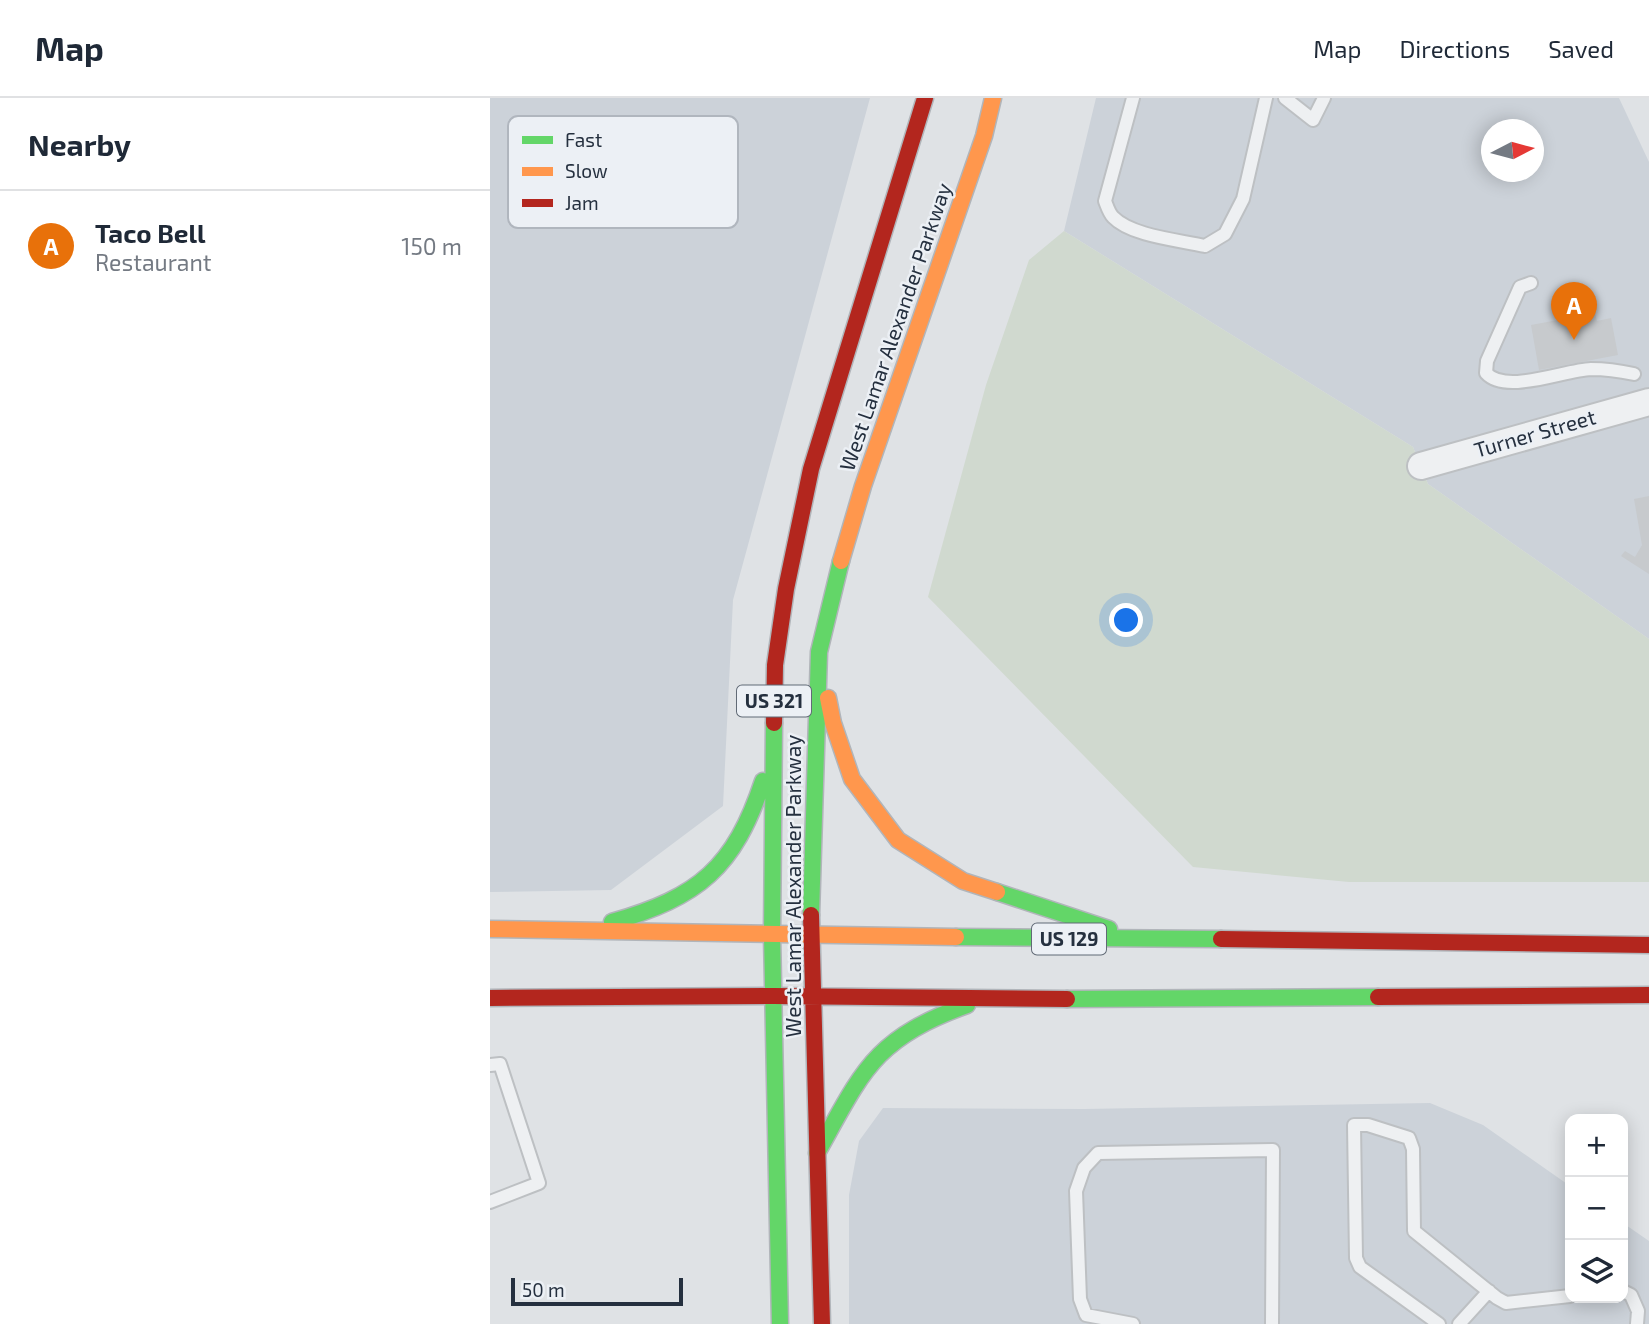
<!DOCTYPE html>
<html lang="en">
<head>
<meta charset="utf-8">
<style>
  :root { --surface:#fff; --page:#f2f2f3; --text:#1f2937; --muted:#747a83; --line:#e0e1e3; --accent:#666e79 }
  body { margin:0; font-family:"Exo 2",sans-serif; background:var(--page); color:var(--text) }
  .controls { position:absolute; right:21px; bottom:21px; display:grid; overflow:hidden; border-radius:14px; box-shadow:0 4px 18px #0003 }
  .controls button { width:63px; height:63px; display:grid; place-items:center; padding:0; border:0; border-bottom:2px solid var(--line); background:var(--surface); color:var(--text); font:35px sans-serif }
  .compass { position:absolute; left:991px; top:21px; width:63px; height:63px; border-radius:50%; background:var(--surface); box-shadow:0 4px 18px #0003; rotate:84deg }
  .scale { position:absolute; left:21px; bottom:18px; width:172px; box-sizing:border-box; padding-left:7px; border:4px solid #25303f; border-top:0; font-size:19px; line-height:24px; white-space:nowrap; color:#25303f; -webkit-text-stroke:5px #ecf0f5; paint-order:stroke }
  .you { position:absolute; left:637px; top:523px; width:24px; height:24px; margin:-18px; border:5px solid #fff; border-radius:50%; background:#1a73e8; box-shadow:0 0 0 10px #1a73e833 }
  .badge { display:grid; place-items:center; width:46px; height:46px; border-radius:50%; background:var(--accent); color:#fff; font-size:23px; font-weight:700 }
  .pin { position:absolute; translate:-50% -58px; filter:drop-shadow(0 2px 4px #0008) }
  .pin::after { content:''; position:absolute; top:37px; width:24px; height:21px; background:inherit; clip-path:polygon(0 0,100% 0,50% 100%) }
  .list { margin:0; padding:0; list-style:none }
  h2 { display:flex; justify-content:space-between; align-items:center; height:91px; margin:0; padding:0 28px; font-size:30px }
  h2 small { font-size:23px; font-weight:400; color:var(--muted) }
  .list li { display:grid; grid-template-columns:46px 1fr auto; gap:21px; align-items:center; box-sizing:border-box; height:112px; padding:0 28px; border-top:2px solid var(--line) }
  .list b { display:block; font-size:26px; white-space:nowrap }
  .list p { margin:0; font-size:23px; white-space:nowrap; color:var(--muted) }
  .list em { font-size:23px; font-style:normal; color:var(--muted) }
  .icon { flex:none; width:38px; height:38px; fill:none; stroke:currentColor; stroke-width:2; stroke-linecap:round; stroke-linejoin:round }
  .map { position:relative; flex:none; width:1159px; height:1226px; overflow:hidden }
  header { display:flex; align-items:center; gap:42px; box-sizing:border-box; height:98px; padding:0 35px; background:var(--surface); border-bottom:2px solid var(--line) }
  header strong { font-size:33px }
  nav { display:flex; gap:38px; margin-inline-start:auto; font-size:24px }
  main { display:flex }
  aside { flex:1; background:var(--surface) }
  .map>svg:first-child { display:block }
  .built { fill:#ccd2d9; fill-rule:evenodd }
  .green { fill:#d0d9cf }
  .building { fill:#c7cacd }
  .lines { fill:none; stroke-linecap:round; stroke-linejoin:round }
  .lane-casing { stroke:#bdc0c3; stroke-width:16 }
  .street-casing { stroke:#bdc0c3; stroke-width:30 }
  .fast-casing { stroke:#b1b5ba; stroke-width:19 }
  .slow-casing { stroke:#b1b5ba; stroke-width:19 }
  .jam-casing { stroke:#b1b5ba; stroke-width:19 }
  .lane { stroke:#eef0f2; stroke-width:12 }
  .street { stroke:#eef0f2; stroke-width:26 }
  .fast { stroke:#63d668; stroke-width:16 }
  .slow { stroke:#ff974d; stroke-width:16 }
  .jam { stroke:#b3261e; stroke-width:16 }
  .labels { text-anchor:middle; stroke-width:5; stroke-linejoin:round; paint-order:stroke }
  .shield { fill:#ecf0f5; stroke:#616a76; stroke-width:2 }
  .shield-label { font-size:19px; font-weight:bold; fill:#25303f }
  .street-label { font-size:21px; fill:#25303f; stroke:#ecf0f5 }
  .key { fill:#ecf0f5; stroke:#b0b6be; stroke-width:2 }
  .key-label { font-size:19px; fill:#25303f }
</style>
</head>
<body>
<header>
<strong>Map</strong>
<nav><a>Map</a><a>Directions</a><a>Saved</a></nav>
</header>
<main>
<aside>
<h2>Nearby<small></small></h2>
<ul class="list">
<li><span class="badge" style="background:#e8710a">A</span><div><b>Taco Bell</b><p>Restaurant</p></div><em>150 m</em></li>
</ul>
</aside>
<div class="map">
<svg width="1159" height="1226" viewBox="0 0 1159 1226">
  <rect width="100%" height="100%" fill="#dfe2e5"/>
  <path class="built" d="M0 0H380L243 502 233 708 121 792 0 794Z
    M606 0H1129L1159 64V541L938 386 923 349 574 133ZM1002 32H1044V74H1002Z
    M940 1005 993 1027 1080 1088V1200H1133V1125L1159 1143V1226H359V1097L369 1043 393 1010 594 1011Z"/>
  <path class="green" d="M574 133 923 349 938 386 1159 541V784H859L703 769 438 499 496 287 539 162Z"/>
  <path class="building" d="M1105 215 1107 223 1121 220 1128 257 1049 272 1041 227Z
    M1159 398V476L1131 458 1135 453 1145 459 1152 447 1144 401Z"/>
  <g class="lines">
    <g class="lane-casing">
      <path id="lane" d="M643 0 615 103C617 108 619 115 623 119 641 138 689 142 715 148L735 136 753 101 776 0
        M795 0 823 22 834 0
        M1041 185 1030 189 997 263 996 275C1016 297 1074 272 1101 271 1115 271 1130 273 1144 276
        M0 967 10 966 49 1085 0 1104
        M1133 1193 1141 1197 1148 1213 1147 1226
        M643 1226 596 1217 590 1201 586 1093 594 1070 608 1055 783 1052 782 1226
        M949 1226 870 1169 866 1160 864 1027H878L919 1040 923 1051 924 1133 1007 1200 1016 1205 1080 1198
        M969 1226 999 1193"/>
    </g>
    <g class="street-casing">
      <path id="street" d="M931 368 1159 304"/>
    </g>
    <g class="fast-casing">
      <path id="fast" d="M284 625 282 837 290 1226
        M507 794 619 831
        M321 817 329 554 351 463
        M122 824C209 799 244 770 273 683
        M466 839 731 841
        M577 901 888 899
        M327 1055C373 973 383 941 477 907"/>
    </g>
    <g class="slow-casing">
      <path id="slow" d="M351 463 373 388 494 38 503 0
        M338 600 343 625 362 681 408 742 473 783 507 794
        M0 831 466 839"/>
    </g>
    <g class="jam-casing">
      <path id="jam" d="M284 625 285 567 296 491 321 371 435 0
        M321 817 332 1226
        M731 841 1159 847
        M888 899 1159 897
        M0 900 283 898 577 901"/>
    </g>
    <use href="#lane" class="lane"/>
    <use href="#street" class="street"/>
    <use href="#fast" class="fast"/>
    <use href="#slow" class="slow"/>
    <use href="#jam" class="jam"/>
  </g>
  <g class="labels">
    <g class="shield">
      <rect x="247" y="587.5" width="74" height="31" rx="5"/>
      <rect x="542" y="825.5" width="74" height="31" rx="5"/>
    </g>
    <g class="shield-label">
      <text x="284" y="610">US 321</text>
      <text x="579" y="848">US 129</text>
    </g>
    <g class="street-label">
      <text transform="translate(406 229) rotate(-71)" y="7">West Lamar Alexander Parkway</text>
      <text transform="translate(1045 336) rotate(-16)" y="7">Turner Street</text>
      <text transform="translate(304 788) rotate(-90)" y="7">West Lamar Alexander Parkway</text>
    </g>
  </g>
  <rect x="18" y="18" width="230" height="112" rx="10" class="key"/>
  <rect x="32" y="38" width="31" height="8" fill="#63d668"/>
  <rect x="32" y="69" width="31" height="9" fill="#ff974d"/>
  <rect x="32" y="101" width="31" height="8" fill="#b3261e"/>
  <g class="key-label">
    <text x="75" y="49">Fast</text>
    <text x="75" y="80">Slow</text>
    <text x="75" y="112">Jam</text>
  </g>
</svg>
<div class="controls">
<button>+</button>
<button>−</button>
<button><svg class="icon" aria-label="layers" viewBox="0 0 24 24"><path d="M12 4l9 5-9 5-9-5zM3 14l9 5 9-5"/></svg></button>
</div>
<svg class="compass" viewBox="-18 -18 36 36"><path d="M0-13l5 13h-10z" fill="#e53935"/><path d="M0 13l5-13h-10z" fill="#747a83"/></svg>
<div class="scale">50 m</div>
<div class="you"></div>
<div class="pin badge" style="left:1084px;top:242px;background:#e8710a">A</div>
</div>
</main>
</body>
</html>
